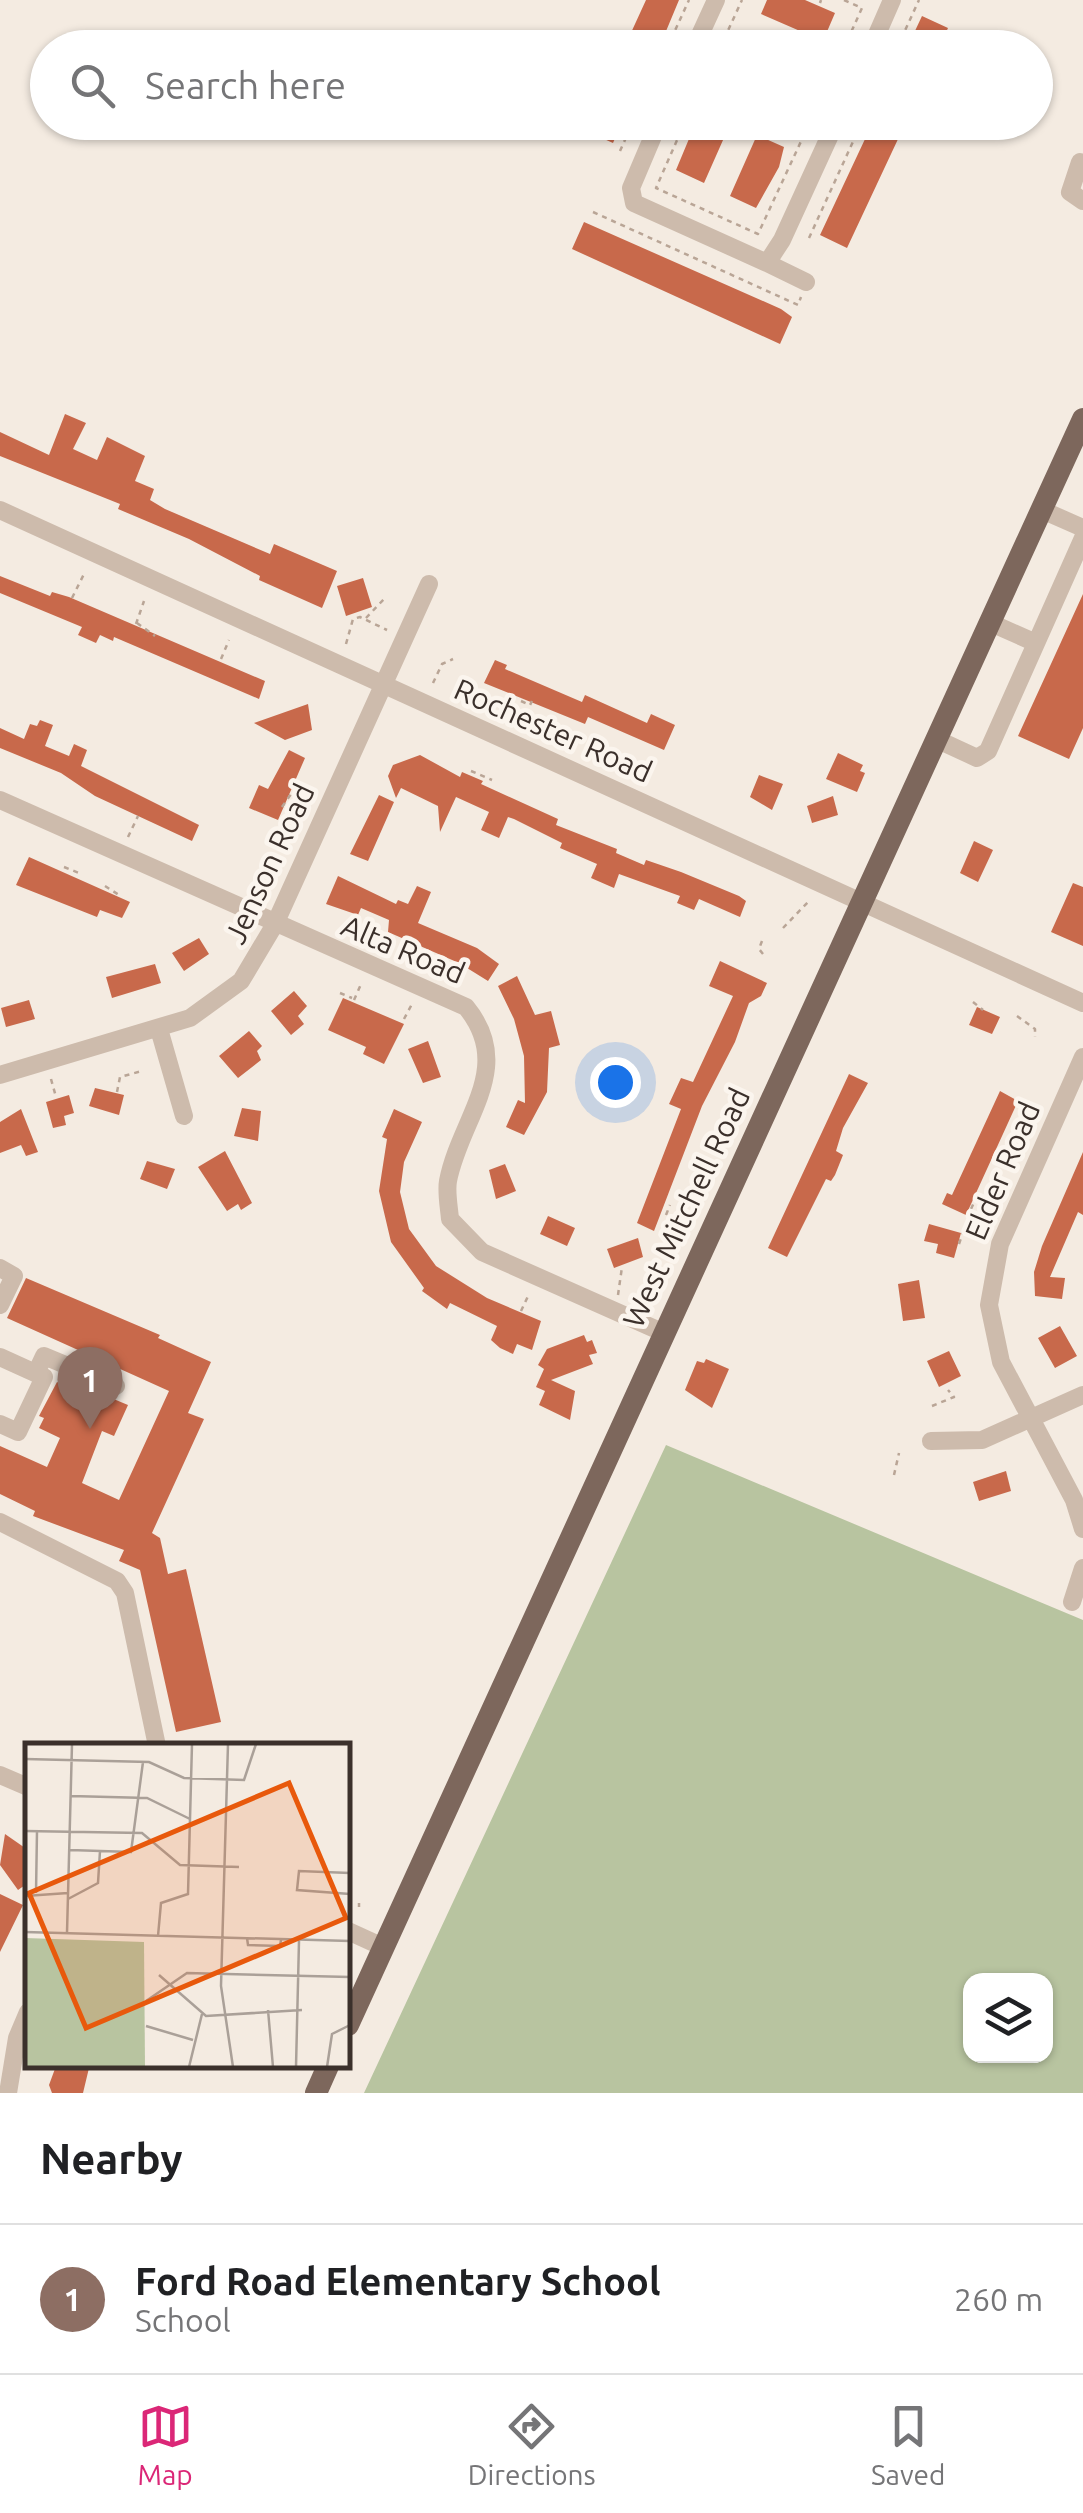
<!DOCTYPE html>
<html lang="en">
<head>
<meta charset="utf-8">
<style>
  :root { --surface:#fff; --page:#f2f2f2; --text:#202124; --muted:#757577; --line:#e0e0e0; --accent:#db2777 }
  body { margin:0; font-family:Ubuntu,sans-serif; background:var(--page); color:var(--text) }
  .controls { position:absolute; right:30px; bottom:30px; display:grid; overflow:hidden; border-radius:20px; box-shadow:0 2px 8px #0004 }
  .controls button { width:90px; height:90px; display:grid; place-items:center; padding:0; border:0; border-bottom:2px solid var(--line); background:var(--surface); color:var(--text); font:50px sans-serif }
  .you { position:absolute; left:615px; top:1082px; width:35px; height:35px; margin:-25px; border:8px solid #fff; border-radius:50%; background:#1a73e8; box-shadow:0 0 0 15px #1a73e833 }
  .badge { display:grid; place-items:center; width:65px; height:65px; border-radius:50%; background:var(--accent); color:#fff; font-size:32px; font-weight:700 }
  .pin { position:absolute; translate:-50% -82px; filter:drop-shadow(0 2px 5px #0008) }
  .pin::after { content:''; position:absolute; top:52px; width:35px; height:30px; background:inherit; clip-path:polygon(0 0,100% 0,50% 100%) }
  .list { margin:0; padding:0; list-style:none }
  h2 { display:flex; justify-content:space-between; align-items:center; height:130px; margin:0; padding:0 40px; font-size:42px }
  h2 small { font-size:32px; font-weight:400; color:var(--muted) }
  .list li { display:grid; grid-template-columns:65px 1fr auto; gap:30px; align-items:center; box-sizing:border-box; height:150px; padding:0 40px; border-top:2px solid var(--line) }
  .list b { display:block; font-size:38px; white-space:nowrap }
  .list p { margin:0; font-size:32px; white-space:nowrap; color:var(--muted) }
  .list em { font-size:32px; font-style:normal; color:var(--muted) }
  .icon { flex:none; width:55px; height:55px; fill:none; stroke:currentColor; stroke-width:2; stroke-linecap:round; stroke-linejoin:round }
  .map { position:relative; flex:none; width:1083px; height:2093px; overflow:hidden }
  .search { position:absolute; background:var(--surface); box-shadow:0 2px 8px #0004; left:30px; right:30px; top:30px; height:110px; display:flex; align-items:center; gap:25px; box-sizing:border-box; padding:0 35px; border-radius:55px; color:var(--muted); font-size:38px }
  .sheet { height:280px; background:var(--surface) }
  nav { display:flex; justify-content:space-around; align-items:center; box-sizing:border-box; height:140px; border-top:2px solid var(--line); background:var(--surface); font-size:28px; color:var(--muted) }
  nav a { display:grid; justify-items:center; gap:5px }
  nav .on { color:var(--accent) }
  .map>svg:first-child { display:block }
  .green { fill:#b8c4a0; fill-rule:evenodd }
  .building { fill:#c8694b }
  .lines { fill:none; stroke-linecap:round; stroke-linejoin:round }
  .path { stroke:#b9a596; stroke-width:2.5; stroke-dasharray:5 5; stroke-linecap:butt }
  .minor { stroke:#cdbbac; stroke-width:18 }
  .major { stroke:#7d675c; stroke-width:22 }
  .labels { text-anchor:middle; stroke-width:9; stroke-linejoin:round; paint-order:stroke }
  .street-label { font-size:30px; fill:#3b302b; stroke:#fbf5ee }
  .inset-road { fill:none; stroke:#aaa098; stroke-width:2.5 }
  .view { fill:#e8590c; fill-opacity:0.15; stroke:#e8590c; stroke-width:5 }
  .inset-edge { fill:none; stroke:#3b302b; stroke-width:5 }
</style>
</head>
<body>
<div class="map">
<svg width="1083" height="2093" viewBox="0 0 1083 2093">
  <rect width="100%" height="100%" fill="#f4ebe1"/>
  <path class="green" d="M666 1445 1083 1620V2093H364ZM970 1980H1046V2056H970Z"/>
  <path class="building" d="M646 0H679L659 48H624Z
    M767 0H805L835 13 823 41 761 14Z
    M922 16 948 28 939 48H907Z
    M566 122H622L613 143Z
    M696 122H731L704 183 676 170Z
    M873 122H906L847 248 820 235Z
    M757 135 784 147 779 167 756 208 730 196Z
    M584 222 781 309 792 317 780 344 572 249Z
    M65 414 86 423 73 449 97 460 107 437 145 456 135 481 154 489 150 500 165 509 270 554 274 544 337 571 322 608 259 580 260 576 189 539 118 509 120 504 0 456V432L49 455Z
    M0 576 50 596 52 592 69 597 265 681 259 699 114 637 113 641 100 635 96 643 78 635 82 627 0 593Z
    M363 578 372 607 346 616 337 586Z
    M1083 594V728L1069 759 1018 736Z
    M495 660 507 665 505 669 582 702 585 695 647 723 651 714 675 725 664 750 588 717 585 724 484 683Z
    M308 704 312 730 285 740 254 723Z
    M40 720 53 725 45 746 69 756 74 744 87 750 81 766 199 825 192 841 95 796 61 773 0 748V728L24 739 30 724 37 726Z
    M289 750 305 758 278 820 249 808 259 785 268 789Z
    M838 753 863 765 860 771 865 773 857 792 826 779Z
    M420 755 460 777 462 772 483 781 481 784 558 819 556 825 617 849 616 853 644 865 646 860 681 872 739 896 746 901 740 917 699 899 694 910 677 903 680 896 619 874 614 888 591 878 597 864 560 848 562 843 514 819 508 817 499 838 481 830 489 812 456 797 440 832 438 806 401 788 396 798 388 776 393 765Z
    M759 775 783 784 772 810 750 797Z
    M379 795 394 802 368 861 350 854Z
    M833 796 838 815 812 823 807 806Z
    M974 841 993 850 978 882 960 873Z
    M29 857 130 902 122 918 100 910 97 917 16 885Z
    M338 876 396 904 398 900 408 904 417 886 431 892 418 923 477 948 499 964 488 981 459 963 388 932 389 920 361 908 358 915 326 904Z
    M1073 883 1083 887V946L1051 932Z
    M199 938 209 954 184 971 172 953Z
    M720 961 767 983 761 996 749 1003 735 1042 702 1106 654 1231 637 1223 681 1109 669 1104 681 1078 693 1082 733 996 709 986Z
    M155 964 161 983 112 998 106 977Z
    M517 976 535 1015 551 1011 560 1045 549 1048 547 1092 524 1135 506 1127 518 1100 525 1103 524 1056 514 1019 498 986Z
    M294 991 307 1006 298 1016 304 1024 291 1035 271 1011Z
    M343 998 404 1024 384 1064 363 1054 366 1047 328 1030Z
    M29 1000 35 1019 6 1027 1 1008Z
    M977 1007 1000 1017 992 1034 969 1025Z
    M249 1031 262 1046 257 1051 261 1060 238 1078 219 1056Z
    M428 1041 441 1077 423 1083 408 1049Z
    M849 1074 868 1083 843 1128 836 1151 843 1155 835 1175 831 1181 826 1179 787 1257 768 1248Z
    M95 1088 124 1095 119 1115 89 1106Z
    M1000 1091 1018 1101 966 1215 942 1204 947 1193 952 1195Z
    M69 1095 74 1113 64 1116 66 1125 53 1128 46 1102Z
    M242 1108 261 1111 258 1141 234 1136Z
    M21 1109 38 1152 26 1156 21 1145 0 1153V1122Z
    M394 1109 422 1122 404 1162 400 1192 409 1229 436 1266 487 1298 541 1321 532 1350 517 1344 513 1354 500 1348 491 1340 497 1326 450 1303 447 1309 422 1291 424 1288 391 1242 379 1191 387 1139 382 1137Z
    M225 1151 252 1203 241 1210 238 1204 227 1211 198 1167Z
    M1083 1152V1215L1078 1212 1050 1277 1065 1278 1062 1299 1035 1296 1034 1272 1042 1246Z
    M147 1161 175 1169 167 1189 140 1179Z
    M505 1164 516 1191 496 1199 489 1170Z
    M548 1216 575 1228 567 1246 540 1234Z
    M929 1224 961 1233 954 1258 936 1253 938 1244 924 1241Z
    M638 1238 643 1257 614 1268 607 1249Z
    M26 1278 160 1335 158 1338 211 1362 188 1413 204 1419 152 1533 160 1538 168 1574 186 1569 221 1722 176 1732 140 1570 119 1561 124 1550 33 1516 35 1511 0 1494V1446L47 1467 60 1438 39 1428 44 1418 39 1416 57 1382 84 1394 87 1388 128 1405 114 1436 102 1431 82 1483 119 1500 169 1391 7 1318Z
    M919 1280 925 1318 903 1321 898 1284Z
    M1060 1326 1077 1356 1055 1368 1038 1338Z
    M584 1335 587 1342 592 1340 597 1353 589 1355 593 1364 551 1380 575 1391 570 1420 539 1405 545 1391 536 1387 544 1369 538 1365 547 1349Z
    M949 1351 961 1376 939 1387 927 1361Z
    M706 1359 729 1369 712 1408 685 1390 697 1361 704 1363Z
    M1006 1471 1011 1491 979 1501 973 1482Z
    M5 1834 28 1850V1883L18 1890 0 1865Z
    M0 1894 23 1905 0 1952Z
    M56 2066 89 2068 83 2093H52L49 2085Z"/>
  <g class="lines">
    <path class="path" d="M844 0 862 8 844 48
      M820 3 821 0
      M667 48 689 0
      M720 48 742 0
      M897 48 919 0
      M685 122 656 188 758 234 810 122
      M620 151 633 122
      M593 212 798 305 801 297
      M809 238 862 122
      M72 598 84 574
      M366 618 385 598
      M137 623 155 636
      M136 624 144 601
      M346 644 353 619 360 617 387 630
      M221 659 229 640
      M433 683 442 664 453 659
      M521 701 530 705 532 701
      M471 771 492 780
      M282 807 291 794
      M128 837 138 816
      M64 867 79 873
      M105 886 119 895
      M783 928 808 902
      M762 941 759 949 763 954
      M400 958 407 941
      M426 970 434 953
      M340 993 352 998
      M354 1000 362 982
      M973 1002 983 1010
      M1017 1016 1035 1029V1037
      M404 1019 412 1004
      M51 1079 56 1097
      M117 1092 120 1077 142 1071
      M971 1209 976 1198
      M666 1215 670 1205
      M959 1244 963 1232
      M618 1295 622 1267
      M521 1311 529 1294
      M932 1406 954 1397 948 1390
      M894 1475 899 1453
      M359 1903V1907"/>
    <path class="minor" d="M694 48 716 0
      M871 48 892 0
      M659 122 631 188 634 203 767 263 782 240 836 122
      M1080 162 1070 192 1083 201
      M767 263 806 282
      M0 510 1083 1003
      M1042 510 1083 528
      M991 623 1036 643
      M936 739 977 758 988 751 1083 538
      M0 800 466 1007C516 1068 460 1118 448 1181 446 1192 449 1207 450 1219L482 1252 662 1332
      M159 1029 184 1116
      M1083 1057 1000 1244 989 1305 1001 1362 1074 1500 1083 1529
      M0 1075 190 1018 241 981 275 924 429 584
      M0 1268 14 1276 0 1305
      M0 1357 44 1377 18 1432 0 1424
      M36 1373 44 1356 116 1386
      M931 1441 982 1440 1083 1395
      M0 1522 117 1581 125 1593 157 1746
      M1072 1602 1083 1568
      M0 1775 28 1787
      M348 1931 383 1947
      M8 2093 17 2038 28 2012"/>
    <path class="major" d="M348 2025 1083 419
      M316 2093 328 2066"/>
  </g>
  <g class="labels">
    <g class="street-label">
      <text transform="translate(553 731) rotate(24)" y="10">Rochester Road</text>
      <text transform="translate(270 864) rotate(-65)" y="10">Jenson Road</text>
      <text transform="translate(403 950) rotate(23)" y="10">Alta Road</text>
      <text transform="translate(1003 1171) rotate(-67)" y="10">Elder Road</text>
      <text transform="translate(687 1208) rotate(-65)" y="10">West Mitchell Road</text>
    </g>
  </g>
  <g transform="translate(25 1743)">
    <rect width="325" height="325" fill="#f4ebe1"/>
    <path d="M0 195 119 199 120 324H0Z" fill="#b8c4a0"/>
    <path class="inset-road" d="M203 1 196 243 208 324M0 16 124 19 159 35 219 37 231 1M46 53 122 55 165 76M0 88 117 90 155 122 214 124M45 107 106 109 118 19M325 130 274 128 272 147 325 151M11 150 12 88M0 153 43 150M43 156 73 140 75 108M0 189 325 198M42 190 47 1M133 193 136 160 163 151 167 1M222 195 223 202 255 203 256 197M134 232 181 273 277 267M121 258 162 230 325 234M243 267 248 324M121 283 168 297M164 324 177 271M271 324 274 198M302 324 307 291 325 282"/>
    <path class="view" d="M264 40 321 175 61 285 4 150Z"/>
    <rect width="325" height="325" class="inset-edge"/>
  </g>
</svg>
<div class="controls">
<button><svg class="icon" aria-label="layers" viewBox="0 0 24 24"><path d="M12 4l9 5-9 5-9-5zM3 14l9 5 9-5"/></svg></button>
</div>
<div class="you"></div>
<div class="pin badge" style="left:90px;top:1429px;background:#8d6e63">1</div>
<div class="search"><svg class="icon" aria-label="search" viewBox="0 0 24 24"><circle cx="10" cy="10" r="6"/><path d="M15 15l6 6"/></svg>Search here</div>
</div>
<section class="sheet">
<h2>Nearby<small></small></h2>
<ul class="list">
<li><span class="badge" style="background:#8d6e63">1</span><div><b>Ford Road Elementary School</b><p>School</p></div><em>260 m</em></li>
</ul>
</section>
<nav>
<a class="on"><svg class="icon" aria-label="map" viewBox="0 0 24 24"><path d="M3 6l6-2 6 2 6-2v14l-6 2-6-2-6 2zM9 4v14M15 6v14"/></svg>Map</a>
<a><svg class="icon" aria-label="directions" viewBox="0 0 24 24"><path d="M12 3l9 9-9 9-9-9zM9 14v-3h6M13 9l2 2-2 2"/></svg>Directions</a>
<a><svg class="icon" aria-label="saved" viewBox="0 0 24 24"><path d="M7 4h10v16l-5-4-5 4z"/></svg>Saved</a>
</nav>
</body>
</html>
